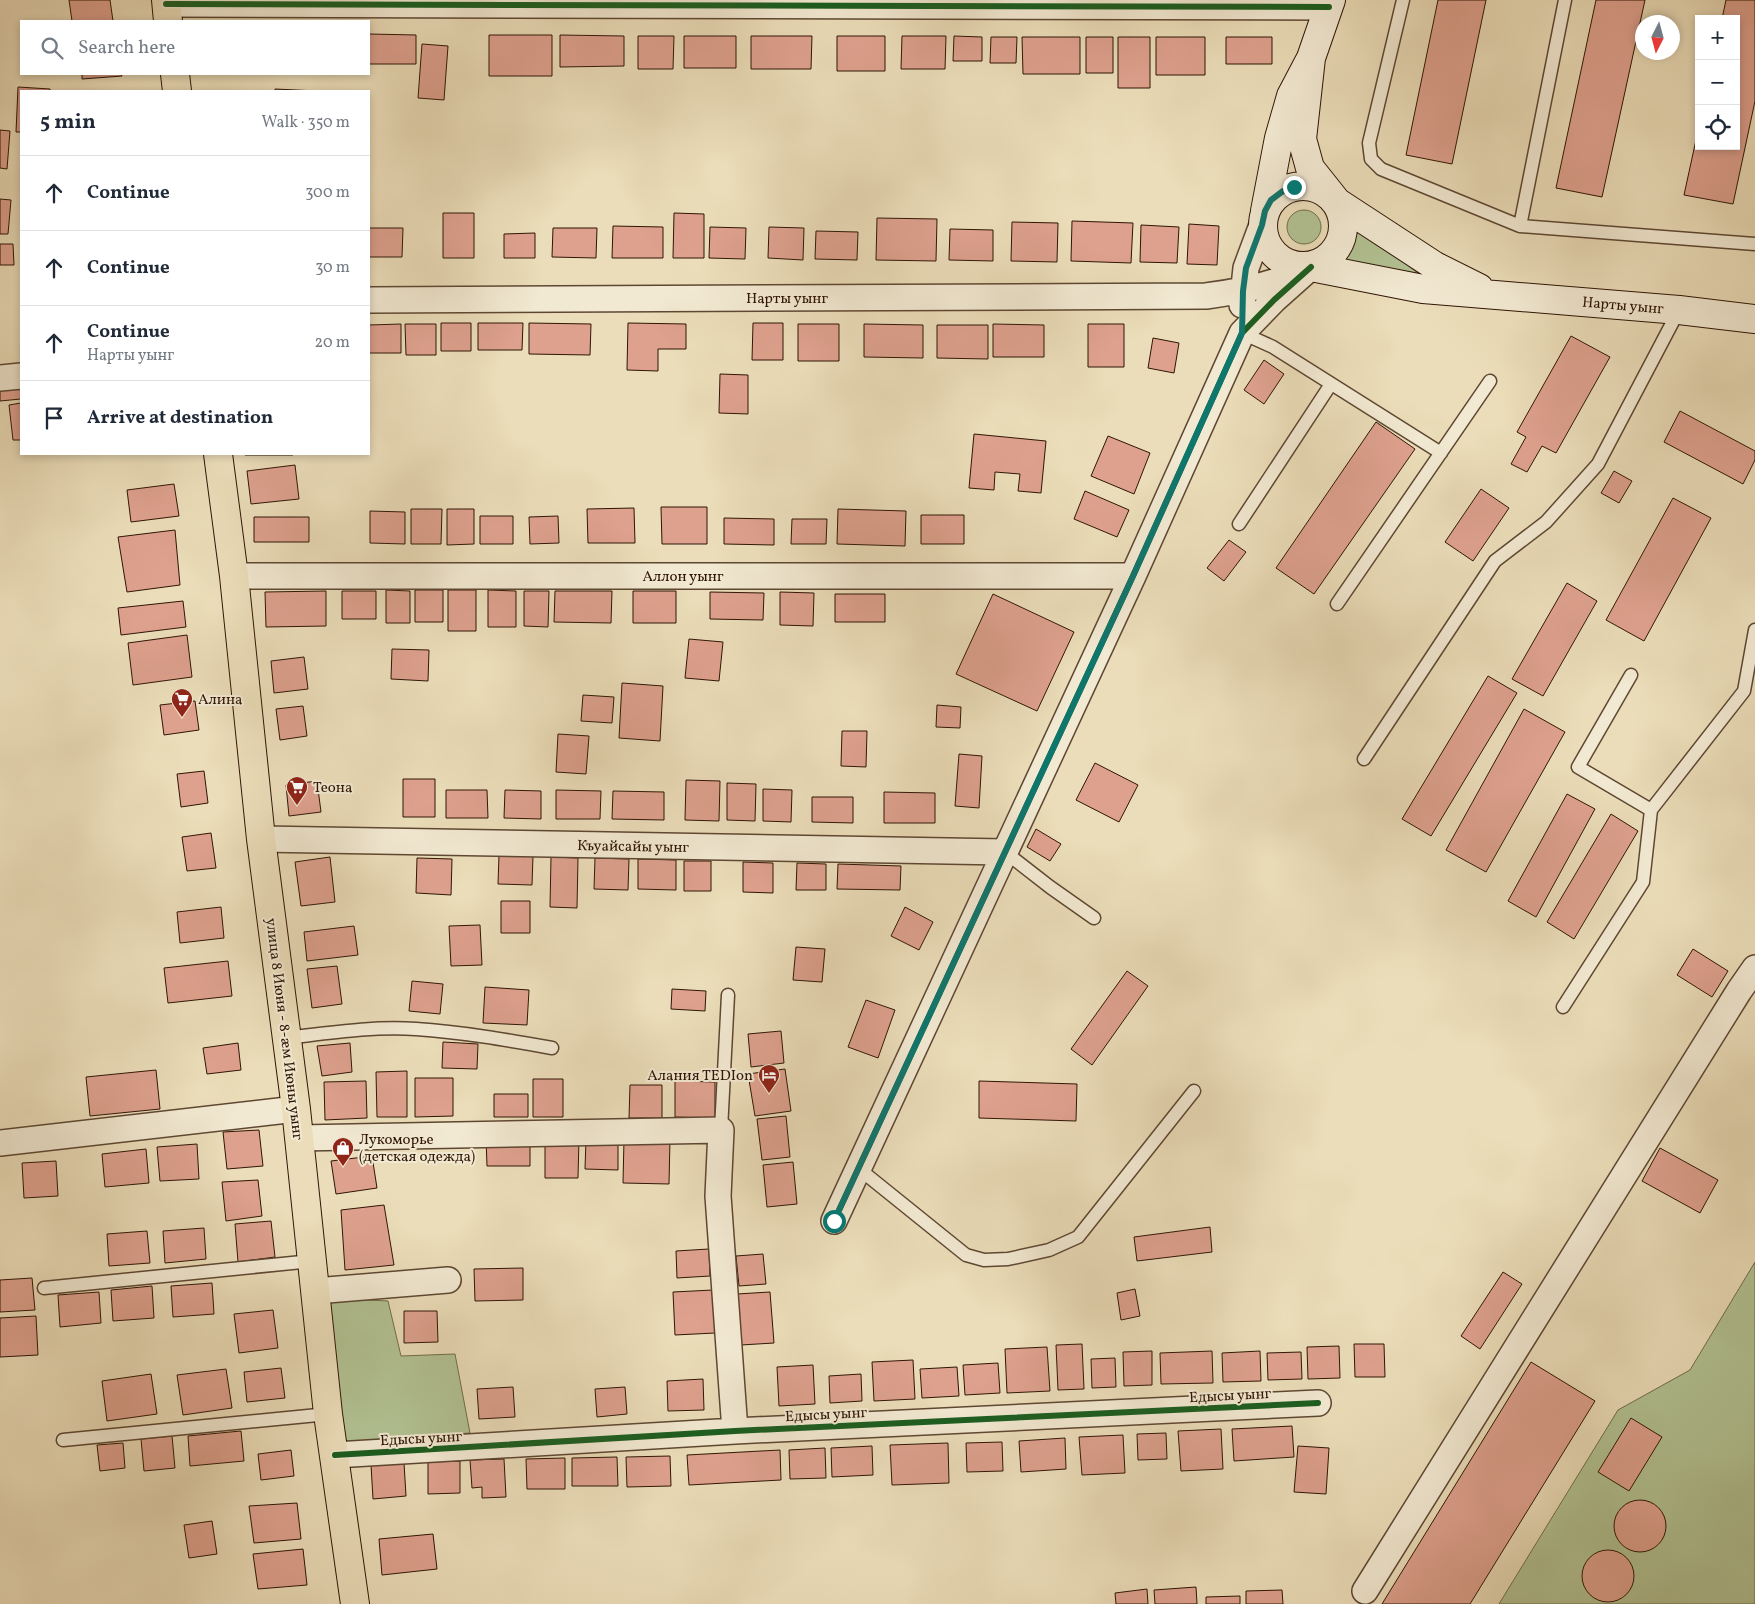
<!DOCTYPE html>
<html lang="en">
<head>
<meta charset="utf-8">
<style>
  :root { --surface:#fff; --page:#f2f2f3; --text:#1f2937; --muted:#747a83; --line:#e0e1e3 }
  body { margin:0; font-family:Vollkorn,serif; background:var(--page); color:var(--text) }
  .controls { position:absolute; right:15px; top:15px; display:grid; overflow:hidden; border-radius:0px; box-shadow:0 2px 8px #0003 }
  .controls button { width:45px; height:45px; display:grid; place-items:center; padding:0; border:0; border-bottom:1px solid var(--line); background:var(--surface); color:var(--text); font:25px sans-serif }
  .compass { position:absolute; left:1635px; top:15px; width:45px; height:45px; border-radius:50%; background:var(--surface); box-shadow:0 2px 8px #0003; rotate:186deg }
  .stop { position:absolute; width:15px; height:15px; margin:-11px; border:4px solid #0f766e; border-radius:50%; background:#fff }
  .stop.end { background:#0f766e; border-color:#fff; box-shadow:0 1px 5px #0008 }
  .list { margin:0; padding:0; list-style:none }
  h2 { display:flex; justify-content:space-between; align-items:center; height:65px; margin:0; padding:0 20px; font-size:21px }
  h2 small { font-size:16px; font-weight:400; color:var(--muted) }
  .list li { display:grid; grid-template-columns:32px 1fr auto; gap:15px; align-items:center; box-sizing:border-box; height:75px; padding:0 20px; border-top:1px solid var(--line) }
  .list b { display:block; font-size:19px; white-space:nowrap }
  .list p { margin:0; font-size:16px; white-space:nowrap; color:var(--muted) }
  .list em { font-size:16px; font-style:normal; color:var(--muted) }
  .icon { flex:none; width:28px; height:28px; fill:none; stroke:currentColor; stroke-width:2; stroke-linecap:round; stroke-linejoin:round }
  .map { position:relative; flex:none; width:1755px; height:1604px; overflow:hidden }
  .search { position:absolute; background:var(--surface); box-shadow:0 2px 8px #0003; left:20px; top:20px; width:350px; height:55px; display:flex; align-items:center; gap:12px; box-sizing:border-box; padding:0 18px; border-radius:0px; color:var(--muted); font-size:19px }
  .panel { position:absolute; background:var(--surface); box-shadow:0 2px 8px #0003; left:20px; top:90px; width:350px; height:365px; border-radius:0px }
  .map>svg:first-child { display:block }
  .green { fill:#b2c293; stroke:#706c4c }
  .building { fill:#dea18e; stroke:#2f1505 }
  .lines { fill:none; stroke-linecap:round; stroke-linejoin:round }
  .lane-casing { stroke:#5e4732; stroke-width:15 }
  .street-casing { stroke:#5e4732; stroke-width:28 }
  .secondary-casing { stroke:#2f1505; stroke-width:30 }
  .highway-casing { stroke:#2f1505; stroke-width:30 }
  .lane { stroke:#f2e9d2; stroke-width:12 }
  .street { stroke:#f2e9d2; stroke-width:25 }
  .secondary { stroke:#f2e9d2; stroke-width:28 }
  .highway { stroke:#ebddb9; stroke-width:28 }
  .cycleway-casing { stroke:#f2e9d2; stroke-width:9 }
  .cycleway { stroke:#1b5e20; stroke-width:6 }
  .route { stroke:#0f766e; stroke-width:6 }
  .labels { text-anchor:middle; stroke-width:4; stroke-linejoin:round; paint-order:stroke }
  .street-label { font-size:15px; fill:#2f1505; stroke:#f2e9d2 }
  .poi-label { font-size:15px; fill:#2f1505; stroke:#f2e9d2; text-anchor:start }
</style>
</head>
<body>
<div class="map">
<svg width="1755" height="1604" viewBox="0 0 1755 1604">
  <rect width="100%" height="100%" fill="#ebddb9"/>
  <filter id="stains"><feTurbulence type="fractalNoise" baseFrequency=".004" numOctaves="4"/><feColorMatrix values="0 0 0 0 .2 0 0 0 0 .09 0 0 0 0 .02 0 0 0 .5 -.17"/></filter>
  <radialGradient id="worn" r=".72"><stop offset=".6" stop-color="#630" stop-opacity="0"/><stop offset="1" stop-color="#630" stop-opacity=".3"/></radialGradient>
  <path class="green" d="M1287 227a17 17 0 1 1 34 0a17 17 0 1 1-34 0Z
    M1358 227 1424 278 1343 264 1353 246Z
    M1755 1262V1604H1499L1618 1410 1690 1370Z
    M327 1298 388 1301 401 1356 455 1354 470 1433 343 1442Z"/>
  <path class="building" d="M69 0H110L113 21H72Z
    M1438 0H1486L1452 164 1406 155Z
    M1596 0H1645L1602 197 1556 188Z
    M1726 0H1755V101L1733 204 1684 195 1699 126V146H1736V19H1722Z
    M369 34 416 35V64H369Z
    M489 35H552V76H489Z
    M560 35 624 36V66L560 67Z
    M638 36H674L673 69H638Z
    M684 36H736V68H684Z
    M751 36H812L811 69H751Z
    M837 36H885V71H837Z
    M902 36H946L945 69H901Z
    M954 36 982 37V61H953Z
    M991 37H1017L1016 63H990Z
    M1022 37H1080V74H1023Z
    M1086 37H1113V73H1086Z
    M1118 37H1150V88H1118Z
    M1156 37H1205V75H1156Z
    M1226 37H1272V64H1226Z
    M422 44 448 46 444 100 418 98Z
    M82 74H121L122 76 82 79Z
    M18 87 50 89V91H21V132H16Z
    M275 89 317 91H275Z
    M0 130 10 131 7 169 0 168Z
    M0 199 11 200 8 234H0Z
    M443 213H474V258H443Z
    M674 213 704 214V258H673Z
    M877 218 937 219 936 261 876 260Z
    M1072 221 1133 223 1131 263 1071 261Z
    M1012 222 1058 223 1057 262 1011 261Z
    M1189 224 1219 226 1217 265 1187 264Z
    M1141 225 1179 227 1177 263 1140 262Z
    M613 226 663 227V258H612Z
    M710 227 746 228 745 259 709 258Z
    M769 227 804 228 803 260 768 258Z
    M369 228H403L402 257H369Z
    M553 228H597L596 258 552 257Z
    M950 229 993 230V261L949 260Z
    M816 231 858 232 857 260 815 259Z
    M535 233V258H504V234Z
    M0 244H13L14 265H0Z
    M441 323H471V351H441Z
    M478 323H523L522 350H478Z
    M529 323 591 324 590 355 529 354Z
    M628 323 686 324V349H658V371L627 370Z
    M753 323H783V360H752Z
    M401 324V353H369V325Z
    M405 324H436V355H406Z
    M798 324H839V361H798Z
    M864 324 923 325V358L864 357Z
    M993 324 1044 325V357H993Z
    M1088 324H1124V367H1088Z
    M937 325H988V359L937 358Z
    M1571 336 1610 357 1556 453 1542 446 1527 472 1511 464 1526 437 1517 432Z
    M1153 338 1179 343 1174 373 1148 368Z
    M1264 360 1284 374 1264 404 1244 390Z
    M720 374 748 375V414L719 413Z
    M21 384V399L0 401V386Z
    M21 403V440H13L9 405Z
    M1680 411 1755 451V460L1743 484 1664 442Z
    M1376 422 1415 449 1314 594 1276 568Z
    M974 434 1046 441 1041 493 1018 491 1020 474 995 472 994 490 969 488Z
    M1108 436 1150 453 1134 494 1091 476Z
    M245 454H293V455H245Z
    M295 465 299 499 251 504 247 471Z
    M1614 471 1632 481 1619 503 1601 493Z
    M174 484 179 516 131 522 127 490Z
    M1481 489 1509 508 1473 561 1445 542Z
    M1085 491 1129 510 1117 537 1074 519Z
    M1673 498 1711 518 1644 641 1606 620Z
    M661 507H707V544H662Z
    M634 508 635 543H588L587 509Z
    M411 509H442L441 544H411Z
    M447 509H474V544L447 545Z
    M838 509 906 511 905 546 837 544Z
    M370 511 405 512V544L370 543Z
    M921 515H964V544H921Z
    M480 516H513V544H480Z
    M558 516 559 543 530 544 529 517Z
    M254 517H309V542H254Z
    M724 518 774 519V545L724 544Z
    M792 519H827L826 544H791Z
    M175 530 180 585 127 592 118 537Z
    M1229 540 1246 552 1224 581 1207 568Z
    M1567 583 1597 601 1543 696 1512 679Z
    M386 590 410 591V623H386Z
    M415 590H443V622H415Z
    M448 590H476V631H448Z
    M488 590 516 591V627H488Z
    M326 591V626L266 627 265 592Z
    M342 591H376V619H342Z
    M524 591H549L548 627 524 626Z
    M555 591H612L611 623 554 622Z
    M633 591H676V623H633Z
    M710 592 764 593 763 620 710 619Z
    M780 592 814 593 813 626 780 625Z
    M835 594H885V622H835Z
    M993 594 1074 632 1037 711 956 674Z
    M183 601 186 627 121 635 118 608Z
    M187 635 192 677 133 685 128 643Z
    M689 639 723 642 719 681 685 678Z
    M392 649 429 650 428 681 391 679Z
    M304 657 308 689 274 693 271 661Z
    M1488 676 1517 693 1431 836 1402 819Z
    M622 683 663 686 660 741 619 738Z
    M583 695 614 697 612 723 581 721Z
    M195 701 199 730 164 735 160 705Z
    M937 705 961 707 960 728 936 727Z
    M303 706 307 736 280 740 276 709Z
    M1524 709 1565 732 1486 872 1446 850Z
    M842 731H867L866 767 841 766Z
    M558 734 589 736 586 774 556 772Z
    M959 754 982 756 979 808 955 806Z
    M1095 763 1138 785 1119 822 1076 800Z
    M204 771 208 803 181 807 177 774Z
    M403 779H435V817H403Z
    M686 780 720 781 719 821 685 820Z
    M317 781 321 812 289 816 286 785Z
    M727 783 756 784 755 821 727 820Z
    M763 789 792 790 791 822 763 821Z
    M446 790H487L488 818H446Z
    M505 790 541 791V819L504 818Z
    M556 790 601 791 600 819H556Z
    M613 791 664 792V820L612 819Z
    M884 792 935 793V823H884Z
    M1567 794 1595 809 1536 917 1508 901Z
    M812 797H853V823L812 822Z
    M1611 814 1638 831 1574 939 1547 922Z
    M1036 829 1061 844 1050 861 1027 847Z
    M211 833 216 868 187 871 182 837Z
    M499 855 533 856 532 885 498 884Z
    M330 857 335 902 301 906 295 862Z
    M551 857 578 858 577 908 550 907Z
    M417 858 452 859 451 895 416 893Z
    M595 858 629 859 628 890 594 889Z
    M638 859 676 860V890L638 889Z
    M684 861H711V891H684Z
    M743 862 773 863V893L743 892Z
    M797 863 826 864V890H796Z
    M838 864 901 866 900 890 837 889Z
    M501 901H530V933H501Z
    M221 907 224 938 180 943 177 912Z
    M905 907 933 922 919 950 891 936Z
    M480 925 482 965 451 966 449 926Z
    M354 926 358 955 307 961 304 932Z
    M796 947 825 949 822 982 793 980Z
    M1693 949 1728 971 1712 997 1677 975Z
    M228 961 232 996 168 1003 164 968Z
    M337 966 342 1004 312 1008 307 969Z
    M1127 971 1148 986 1092 1065 1071 1049Z
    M412 981 443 984 440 1014 409 1011Z
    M485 987 529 990 527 1025 483 1023Z
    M672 989 706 991 705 1011 671 1009Z
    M866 1000 895 1010 878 1058 848 1047Z
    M781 1031 784 1063 751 1067 748 1034Z
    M443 1042 478 1044 477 1069 442 1068Z
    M238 1043 241 1070 207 1074 203 1048Z
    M350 1043 352 1072 322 1076 317 1046Z
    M785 1069 791 1111 755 1116 748 1074Z
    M156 1070 160 1109 90 1116 86 1077Z
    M407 1071V1117H377L376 1072Z
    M415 1078H453V1116L415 1117Z
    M533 1079H563V1117H533Z
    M366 1081 367 1118 325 1120 324 1082Z
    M675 1081 715 1082V1118L675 1117Z
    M979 1081 1077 1084 1076 1121 979 1118Z
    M630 1085H662V1118H629Z
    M494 1094H528V1117H494Z
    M786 1116 790 1157 762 1160 757 1119Z
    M259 1130 263 1166 227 1169 223 1132Z
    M486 1138H530V1166H487Z
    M545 1138H579L578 1178H545Z
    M586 1139H618V1170L585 1169Z
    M624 1139H670L669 1184 623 1183Z
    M197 1144 199 1179 160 1181 157 1147Z
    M1660 1148 1718 1180 1700 1213 1642 1181Z
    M146 1149 149 1183 105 1187 102 1154Z
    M372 1156 377 1188 336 1194 331 1161Z
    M56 1161 58 1196 24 1198 22 1163Z
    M793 1162 797 1204 767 1207 763 1165Z
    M258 1180 262 1216 226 1221 222 1182Z
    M384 1205 394 1265 345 1270 341 1210Z
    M271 1221 275 1257 238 1262 235 1224Z
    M1210 1227 1212 1252 1137 1261 1134 1237Z
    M204 1228 206 1259 165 1263 163 1231Z
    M147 1231 150 1263 109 1266 107 1234Z
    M709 1249 710 1276 677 1278 676 1251Z
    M763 1254 766 1284 739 1286 736 1256Z
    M523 1268V1300L475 1301 474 1269Z
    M1503 1272 1522 1284 1480 1349 1461 1336Z
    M32 1278 35 1310 0 1312V1280Z
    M212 1283 214 1314 173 1317 171 1286Z
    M152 1286 154 1318 113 1321 111 1290Z
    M1135 1289 1140 1316 1121 1320 1117 1293Z
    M713 1290 715 1333 675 1335 673 1292Z
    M99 1292 101 1323 60 1327 58 1295Z
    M770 1292 774 1343 741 1345 737 1294Z
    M273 1310 278 1348 239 1353 234 1314Z
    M404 1311H437L438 1342 404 1343Z
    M36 1316 38 1355 0 1357V1318Z
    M1082 1344 1084 1389 1058 1390 1056 1345Z
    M1354 1344H1384L1385 1377H1355Z
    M1339 1346 1340 1378 1308 1379 1307 1347Z
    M1047 1347 1050 1391 1007 1393 1005 1349Z
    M1152 1351V1385L1124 1386 1123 1352Z
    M1212 1351 1213 1383 1161 1384 1160 1353Z
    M1260 1351 1261 1381 1223 1382 1222 1353Z
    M1301 1352 1302 1379 1268 1380 1267 1353Z
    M1115 1358 1116 1387 1092 1388 1091 1359Z
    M913 1360 915 1399 874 1401 872 1362Z
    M1531 1362 1595 1401 1470 1604H1382Z
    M998 1363 1000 1393 965 1395 963 1365Z
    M813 1365 815 1404 779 1406 777 1367Z
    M957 1367 959 1396 922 1398 920 1369Z
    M281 1368 285 1398 247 1402 244 1372Z
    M226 1369 232 1408 183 1415 177 1375Z
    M151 1374 157 1414 107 1421 102 1381Z
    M861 1374 862 1401 830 1403 829 1376Z
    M703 1379 704 1410 668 1411 667 1381Z
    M513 1387 515 1417 479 1419 477 1389Z
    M625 1387 627 1414 597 1417 595 1389Z
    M1631 1418 1662 1437 1629 1491 1598 1472Z
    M1292 1426 1294 1457 1234 1461 1232 1429Z
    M1221 1429 1223 1469 1181 1471 1178 1431Z
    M241 1431 244 1461 190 1466 188 1436Z
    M1166 1433 1167 1459 1138 1460 1137 1434Z
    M1123 1435 1125 1473 1082 1475 1079 1437Z
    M172 1436 175 1468 144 1471 141 1439Z
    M1065 1438 1066 1469 1021 1472 1019 1441Z
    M1002 1442 1003 1471 967 1472 966 1443Z
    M123 1443 125 1468 100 1471 97 1445Z
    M948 1443 949 1483 892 1485 890 1445Z
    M872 1446 873 1475 832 1477 831 1448Z
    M1298 1446 1329 1448 1326 1494 1294 1492Z
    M825 1448 826 1478 790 1479 789 1450Z
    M291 1450 294 1476 261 1480 258 1454Z
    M780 1450 781 1480 689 1485 687 1455Z
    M670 1456 671 1486 627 1487 626 1457Z
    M617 1457 618 1486H572V1458Z
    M565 1458V1489H527L526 1459Z
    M504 1459 506 1497 482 1498V1487L472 1488 470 1460Z
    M460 1461V1493L428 1494V1462Z
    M404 1463 406 1496 373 1499 371 1465Z
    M1614 1526a26 26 0 1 1 52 0a26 26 0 1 1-52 0Z
    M297 1503 301 1539 254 1543 249 1506Z
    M212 1521 217 1554 189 1558 184 1525Z
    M433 1534 437 1569 382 1575 379 1539Z
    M303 1549 307 1585 258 1589 253 1554Z
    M1582 1576a26 26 0 1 1 52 0a26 26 0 1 1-52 0Z
    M1196 1587 1197 1604H1155L1154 1590Z
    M1147 1589 1148 1604H1116L1115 1593Z
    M1282 1590 1283 1604H1246V1591Z
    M1240 1596V1604H1206V1597Z"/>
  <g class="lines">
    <g class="lane-casing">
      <path id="lane" d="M1403 0 1369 143 1371 159 1381 169 1520 226 1755 244
        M1520 226 1565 0
        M1242 333 1273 347 1441 453
        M1239 524 1331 384
        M1337 604 1490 381
        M1631 675 1578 767 1651 810 1744 691 1755 630
        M1364 759 1495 561 1546 522 1598 464 1679 310
        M1005 852 1050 887 1094 918
        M1563 1007 1643 882 1651 810
        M286 1038C329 1033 373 1026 416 1029 462 1032 507 1040 552 1048
        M721 1130 728 995
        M858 1168 966 1255 984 1260 1008 1259 1049 1250 1078 1237 1194 1091
        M44 1288 312 1261
        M63 1440 328 1414"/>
    </g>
    <g class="street-casing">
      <path id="street" d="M166 4 1329 7
        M369 300 1206 296C1237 292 1267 286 1296 274
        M1242 305 1246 268 1262 225
        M0 378 21 376
        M234 576H1133
        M261 839 1005 852
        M299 1138 721 1130 718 1196 735 1431
        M0 1143 296 1109
        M834 1221 1133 576 1242 333 1274 300 1311 267
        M315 1291 448 1280
        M335 1455 735 1431 1318 1403
        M1365 1591 1739 991 1755 968"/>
    </g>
    <g class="secondary-casing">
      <path id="secondary" d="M1311 58 1302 139 1310 168 1337 202 1435 266 1479 288
        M1263 226a40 40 0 1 1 80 0a40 40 0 1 1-80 0Z
        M1265 211 1279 138 1291 96 1311 58 1331 0
        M1311 267 1423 289 1679 310 1755 319"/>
    </g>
    <g class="highway-casing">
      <path id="highway" d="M166 0 168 21
        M175 74 177 91
        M218 454 234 576 261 839 296 1109 328 1414 355 1604"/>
    </g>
    <use href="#lane" class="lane"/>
    <use href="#street" class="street"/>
    <use href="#secondary" class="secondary"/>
    <use href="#highway" class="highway"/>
    <g class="cycleway-casing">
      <path id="cycleway" d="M166 4 1329 7
        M834 1221 1133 576 1242 333 1274 300 1311 267
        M335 1455 735 1431 1318 1403"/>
    </g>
    <use href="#cycleway" class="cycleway"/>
  </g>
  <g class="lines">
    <path class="route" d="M834 1221 1133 576 1242 333 1243 291 1246 268 1262 225 1265 211 1271 200 1283 191 1294 187"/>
  </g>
  <defs>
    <g id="supermarket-pin" transform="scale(1.125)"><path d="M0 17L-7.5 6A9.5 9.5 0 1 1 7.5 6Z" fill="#8f2418" stroke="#f2e9d2"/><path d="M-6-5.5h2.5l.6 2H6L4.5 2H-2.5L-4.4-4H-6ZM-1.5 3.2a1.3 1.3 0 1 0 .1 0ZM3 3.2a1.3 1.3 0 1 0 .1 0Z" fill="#fff"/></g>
    <g id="hotel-pin" transform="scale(1.125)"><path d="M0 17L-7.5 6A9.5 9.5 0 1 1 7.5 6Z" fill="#8f2418" stroke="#f2e9d2"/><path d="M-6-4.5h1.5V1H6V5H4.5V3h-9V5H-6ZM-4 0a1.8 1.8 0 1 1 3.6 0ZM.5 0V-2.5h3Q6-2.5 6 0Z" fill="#fff"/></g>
    <g id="shop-pin" transform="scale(1.125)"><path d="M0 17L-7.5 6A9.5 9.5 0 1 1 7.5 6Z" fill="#8f2418" stroke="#f2e9d2"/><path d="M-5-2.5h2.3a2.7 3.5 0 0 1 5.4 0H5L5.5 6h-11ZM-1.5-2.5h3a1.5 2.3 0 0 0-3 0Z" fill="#fff"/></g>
  </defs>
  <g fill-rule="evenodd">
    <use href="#supermarket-pin" x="182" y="699"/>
    <use href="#supermarket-pin" x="297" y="787"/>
    <use href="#hotel-pin" x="769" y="1075"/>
    <use href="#shop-pin" x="343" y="1148"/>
  </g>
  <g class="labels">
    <g class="street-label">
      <text x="787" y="303">Нарты уынг</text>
      <text transform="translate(1623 305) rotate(5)" y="5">Нарты уынг</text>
      <text x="683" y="581">Аллон уынг</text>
      <text transform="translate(633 846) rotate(1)" y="5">Къуайсайы уынг</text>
      <text transform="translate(285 1029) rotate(83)" y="5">улица 8 Июня - 8-ӕм Июны уынг</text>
      <text transform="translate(1230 1395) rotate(-3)" y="5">Едысы уынг</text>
      <text transform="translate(826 1414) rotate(-3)" y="5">Едысы уынг</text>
      <text transform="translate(421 1438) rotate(-3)" y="5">Едысы уынг</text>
    </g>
    <g class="poi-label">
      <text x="198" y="704">Алина</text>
      <text x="313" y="792">Теона</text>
      <text x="753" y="1080" text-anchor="end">Алания ТEDIon</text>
      <text x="359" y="1144">Лукоморье<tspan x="359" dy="17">(детская одежда)</tspan></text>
    </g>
  </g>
  <rect width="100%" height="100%" filter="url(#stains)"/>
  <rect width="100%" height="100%" fill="url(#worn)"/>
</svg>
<div class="controls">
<button>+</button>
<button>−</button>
<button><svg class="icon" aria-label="locate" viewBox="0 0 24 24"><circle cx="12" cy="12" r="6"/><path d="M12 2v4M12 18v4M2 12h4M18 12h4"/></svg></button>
</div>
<svg class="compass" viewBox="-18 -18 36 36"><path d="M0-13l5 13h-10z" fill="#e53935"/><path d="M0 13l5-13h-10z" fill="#747a83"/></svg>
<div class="stop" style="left:834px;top:1221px"></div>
<div class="stop end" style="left:1294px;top:187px"></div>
<div class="search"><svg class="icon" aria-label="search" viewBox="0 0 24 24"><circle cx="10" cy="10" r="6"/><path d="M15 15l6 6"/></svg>Search here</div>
<section class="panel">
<h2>5 min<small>Walk · 350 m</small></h2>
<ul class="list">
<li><svg class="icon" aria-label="ahead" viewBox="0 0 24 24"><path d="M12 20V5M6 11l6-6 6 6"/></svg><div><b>Continue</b></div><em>300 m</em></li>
<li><svg class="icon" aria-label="ahead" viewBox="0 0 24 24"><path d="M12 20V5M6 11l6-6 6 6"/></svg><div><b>Continue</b></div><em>30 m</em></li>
<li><svg class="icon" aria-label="ahead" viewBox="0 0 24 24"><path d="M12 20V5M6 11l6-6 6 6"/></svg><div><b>Continue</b><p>Нарты уынг</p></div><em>20 m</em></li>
<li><svg class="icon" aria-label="arrive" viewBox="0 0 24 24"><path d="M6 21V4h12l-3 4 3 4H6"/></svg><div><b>Arrive at destination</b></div></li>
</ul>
</section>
</div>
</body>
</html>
